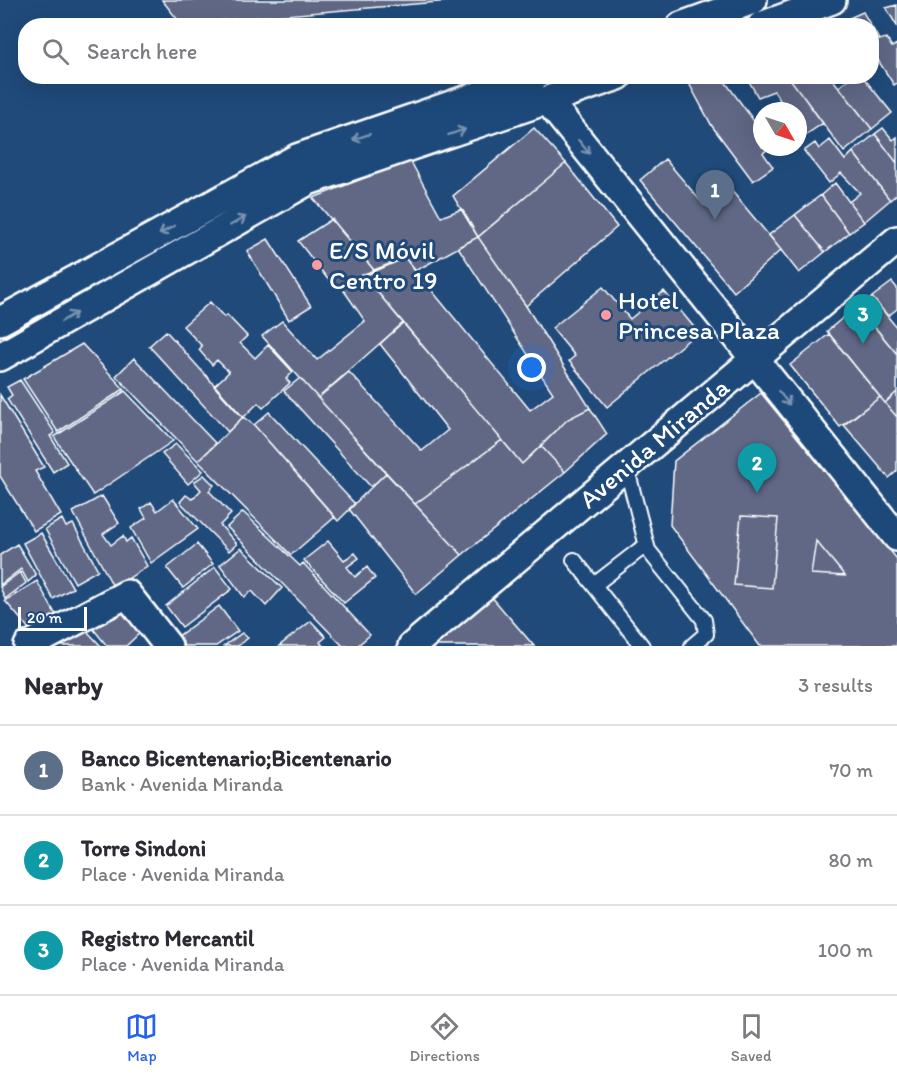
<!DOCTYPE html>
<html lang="en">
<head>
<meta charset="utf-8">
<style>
  :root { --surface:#fff; --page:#f7f7f7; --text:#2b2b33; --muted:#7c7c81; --line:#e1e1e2; --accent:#2563eb }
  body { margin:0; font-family:Itim,sans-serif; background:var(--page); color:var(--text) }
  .compass { position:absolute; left:753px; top:102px; width:54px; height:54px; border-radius:50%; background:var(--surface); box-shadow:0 6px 24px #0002; rotate:129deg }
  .scale { position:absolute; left:18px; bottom:15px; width:69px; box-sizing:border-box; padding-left:6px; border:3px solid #fff; border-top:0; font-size:16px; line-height:21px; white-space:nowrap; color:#fff; -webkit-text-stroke:4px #1f4a7a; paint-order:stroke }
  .you { position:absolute; left:532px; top:368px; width:21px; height:21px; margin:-15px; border:4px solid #fff; border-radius:50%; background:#1a73e8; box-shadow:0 0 0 9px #1a73e833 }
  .badge { display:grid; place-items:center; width:39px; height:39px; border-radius:50%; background:var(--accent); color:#fff; font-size:20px; font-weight:700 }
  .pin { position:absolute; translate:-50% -50px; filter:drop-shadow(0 2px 3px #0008) }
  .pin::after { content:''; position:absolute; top:32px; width:21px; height:18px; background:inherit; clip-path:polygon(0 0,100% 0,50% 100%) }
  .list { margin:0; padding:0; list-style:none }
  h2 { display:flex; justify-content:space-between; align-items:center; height:78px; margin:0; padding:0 24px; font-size:26px }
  h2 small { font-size:20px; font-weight:400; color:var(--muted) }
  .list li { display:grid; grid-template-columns:39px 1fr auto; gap:18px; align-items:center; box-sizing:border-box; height:90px; padding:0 24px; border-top:2px solid var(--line) }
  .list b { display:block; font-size:22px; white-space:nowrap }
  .list p { margin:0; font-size:20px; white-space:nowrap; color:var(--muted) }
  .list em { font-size:20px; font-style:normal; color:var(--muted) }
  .icon { flex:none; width:33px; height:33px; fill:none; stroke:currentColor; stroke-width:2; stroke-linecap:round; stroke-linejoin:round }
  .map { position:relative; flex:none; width:897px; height:646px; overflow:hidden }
  .search { position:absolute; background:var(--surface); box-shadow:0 6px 24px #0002; left:18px; right:18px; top:18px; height:66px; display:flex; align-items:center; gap:15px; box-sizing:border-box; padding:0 21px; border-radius:24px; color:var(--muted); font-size:22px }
  .sheet { height:348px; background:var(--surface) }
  nav { display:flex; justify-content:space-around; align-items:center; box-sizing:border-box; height:84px; border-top:2px solid var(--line); background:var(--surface); font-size:16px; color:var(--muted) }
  nav a { display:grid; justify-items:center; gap:3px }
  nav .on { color:var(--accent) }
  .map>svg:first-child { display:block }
  .building { fill:#606886; stroke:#fff; stroke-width:1.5 }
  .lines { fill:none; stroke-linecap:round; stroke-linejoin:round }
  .lane-casing { stroke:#fff; stroke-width:18 }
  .street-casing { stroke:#fff; stroke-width:32 }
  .lane { stroke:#1f4a7a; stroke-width:14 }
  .street { stroke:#1f4a7a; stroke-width:27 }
  .oneway { stroke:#7992af }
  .poi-dot { fill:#ff9aa2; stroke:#1f4a7a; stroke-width:2 }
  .labels { text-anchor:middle; stroke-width:6; stroke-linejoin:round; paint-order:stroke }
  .poi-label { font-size:26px; fill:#fff; stroke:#1f4a7a; text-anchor:start }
  .street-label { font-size:26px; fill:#fff; stroke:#1f4a7a }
</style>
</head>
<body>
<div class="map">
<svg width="897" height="646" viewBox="0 0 897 646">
  <rect width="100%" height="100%" fill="#1f4a7a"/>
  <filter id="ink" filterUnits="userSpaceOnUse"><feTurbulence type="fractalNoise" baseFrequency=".0167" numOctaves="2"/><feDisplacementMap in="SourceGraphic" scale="12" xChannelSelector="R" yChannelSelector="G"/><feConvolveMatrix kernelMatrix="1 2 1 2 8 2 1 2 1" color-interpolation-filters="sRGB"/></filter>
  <g filter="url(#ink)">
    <path class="building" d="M162 0H462L181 24Z
      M897 5V26L886 8Z
      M863 12 871 26H854L849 18Z
      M872 27 879 40 886 38 892 47 897 44V83L894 85 872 51Z
      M685 76H721L762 132V147H771L763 153 773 167 753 181 712 126Z
      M746 76H788L823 123 804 136 798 127V111H787L774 91 758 97Z
      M788 76H830L872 129 844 152Z
      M852 76H862L892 113 872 129 839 87Z
      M534 128 566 163 478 237 453 196Z
      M883 128 893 140 897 137V163L875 134Z
      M875 134 897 163V194L890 200 853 152Z
      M830 140 845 160 853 152 890 200 864 222 849 202 860 193 841 173 829 183 804 151 815 143 819 149Z
      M665 159 704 205 726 184 781 250 734 292 640 180Z
      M410 160 441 217 462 209 478 237 415 271 405 258 374 270 313 198Z
      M566 163 617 227 526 306 478 237Z
      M835 183 864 222 849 233 821 195Z
      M821 195 849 233 825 252 795 215Z
      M795 215 825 252 799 273 769 235Z
      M332 219 374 270 334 287 298 241Z
      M478 237 526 306 590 408 568 419 522 464 364 276 405 258 530 410 553 393 458 247Z
      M268 239 311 306 289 320 247 251Z
      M364 276 403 323 318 398 262 336 282 321 317 360 365 321 340 285Z
      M892 282 897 288V309L888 316 872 297Z
      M603 287 630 319 664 291 698 332 607 407 569 361 575 356 552 328Z
      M872 297 897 328V354L860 309Z
      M210 302 224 317 227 315 247 336 240 343 255 358 268 345 293 372 286 379 290 383 263 408 258 403 243 418 214 386 229 372 217 360 212 365 199 350 202 346 183 326Z
      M857 306 897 354V392L885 403 827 331Z
      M403 323 502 440 415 504 318 398 349 372 422 451 448 430 380 344Z
      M166 331 243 417 228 432 149 346Z
      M829 334 880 397 840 427 790 365Z
      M82 344 124 389 58 432 23 379Z
      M134 358 216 444 198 461 116 376Z
      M300 378 386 473 371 487 284 391Z
      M20 380 55 433 50 436 67 463 53 472 7 399 12 395 7 387Z
      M125 391 173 441 93 495 54 437Z
      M897 392V417L885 403Z
      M761 393 897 559V646H760L670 525 674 461Z
      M0 395 44 467 35 471 61 515 34 531 0 476Z
      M880 397 897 417V471L889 478 844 425Z
      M590 408 607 434 565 472 541 446 568 419Z
      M269 412 355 504 338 521 254 425Z
      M243 417 254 425 335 517 291 555 198 461Z
      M502 440 522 464 541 446 565 472 462 555 415 504Z
      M176 444 203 471 188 484 162 454Z
      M386 473 462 555 416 594 349 509Z
      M204 475 214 485 209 491 231 514 220 525 237 544 229 551 180 502 186 495 192 499 201 490 194 482Z
      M102 496 119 523 103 534 111 545 123 536 126 542 131 538 147 566 114 588 73 512Z
      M173 499 198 529 151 563 131 528 146 518 141 509 151 502 157 511Z
      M243 512 300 566 303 563 370 635 357 646H343L227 527Z
      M741 516 778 518 772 588 734 585Z
      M62 519 66 527 73 524 98 570 75 583 45 529Z
      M41 533 73 588 53 599 23 543Z
      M328 541 344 560 355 553 359 558 347 567 355 577 367 567 375 578 344 603 304 560Z
      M816 541 845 576 811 574Z
      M17 544 36 575 28 582 21 569 0 585V555Z
      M197 544 213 564 183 588 167 568Z
      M241 548 282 588 266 606 252 591 244 597 220 565Z
      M215 567 232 589 182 627 166 606Z
      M20 572 26 583 5 599 0 587Z
      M37 581 57 617 31 631 5 601Z
      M490 595 534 646H432Z
      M121 603 143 630 126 646H107L91 626Z
      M219 606 238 631 216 646H184L177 637Z
      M311 621 326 637 320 642 323 646H279Z
      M83 627 101 646H54Z
      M242 633 248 638 238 646H224Z"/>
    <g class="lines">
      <g class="lane-casing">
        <path id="lane" d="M626 466 648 550
          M574 560 642 646
          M594 585 638 551 643 548 648 550 704 620 706 634 692 646"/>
      </g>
      <g class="street-casing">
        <path id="street" d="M681 26 753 0
          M761 26 832 0
          M548 101 897 537
          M0 321 297 158 535 76
          M0 357 308 181 618 76
          M28 646 127 594 168 646
          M412 646 897 240"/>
      </g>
      <use href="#lane" class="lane"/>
      <use href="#street" class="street"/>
    </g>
    <defs><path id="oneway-shaft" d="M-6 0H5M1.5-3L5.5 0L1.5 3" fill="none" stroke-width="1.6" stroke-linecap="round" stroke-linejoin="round" transform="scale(1.5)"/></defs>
    <g class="oneway">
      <use href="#oneway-shaft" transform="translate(457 132) rotate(-18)"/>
      <use href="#oneway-shaft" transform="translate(361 137) rotate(161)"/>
      <use href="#oneway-shaft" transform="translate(584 147) rotate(51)"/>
      <use href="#oneway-shaft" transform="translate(238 221) rotate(-30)"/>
      <use href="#oneway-shaft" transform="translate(167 230) rotate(151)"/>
      <use href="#oneway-shaft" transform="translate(69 317) rotate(-30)"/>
      <use href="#oneway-shaft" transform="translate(784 398) rotate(51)"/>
    </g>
  </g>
  <g class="poi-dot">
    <circle cx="317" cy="265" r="6"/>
    <circle cx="606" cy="315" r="6"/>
  </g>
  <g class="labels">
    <g class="poi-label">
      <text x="329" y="259">E/S Móvil<tspan x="329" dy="30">Centro 19</tspan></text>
      <text x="618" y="309">Hotel<tspan x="618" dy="30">Princesa Plaza</tspan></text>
    </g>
    <g class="street-label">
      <text transform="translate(654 443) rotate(-40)" y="9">Avenida Miranda</text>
    </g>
  </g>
</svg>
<svg class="compass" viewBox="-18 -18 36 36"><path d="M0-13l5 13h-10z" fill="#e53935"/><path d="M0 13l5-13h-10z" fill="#7c7c81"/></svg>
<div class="scale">20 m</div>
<div class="you"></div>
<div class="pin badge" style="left:715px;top:220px;background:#5c6f8a">1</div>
<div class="pin badge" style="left:757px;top:493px;background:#0f9aa8">2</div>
<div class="pin badge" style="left:863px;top:344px;background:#0f9aa8">3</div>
<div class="search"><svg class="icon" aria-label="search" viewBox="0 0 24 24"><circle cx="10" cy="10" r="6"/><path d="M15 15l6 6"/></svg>Search here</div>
</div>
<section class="sheet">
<h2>Nearby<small>3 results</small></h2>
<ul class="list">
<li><span class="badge" style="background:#5c6f8a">1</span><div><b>Banco Bicentenario;Bicentenario</b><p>Bank · Avenida Miranda</p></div><em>70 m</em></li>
<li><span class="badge" style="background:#0f9aa8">2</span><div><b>Torre Sindoni</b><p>Place · Avenida Miranda</p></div><em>80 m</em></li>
<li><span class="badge" style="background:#0f9aa8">3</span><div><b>Registro Mercantil</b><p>Place · Avenida Miranda</p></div><em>100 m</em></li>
</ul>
</section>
<nav>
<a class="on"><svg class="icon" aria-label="map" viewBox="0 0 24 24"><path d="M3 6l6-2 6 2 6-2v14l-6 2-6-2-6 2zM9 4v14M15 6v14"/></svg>Map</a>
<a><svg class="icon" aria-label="directions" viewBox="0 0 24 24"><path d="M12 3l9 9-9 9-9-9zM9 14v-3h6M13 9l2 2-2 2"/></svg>Directions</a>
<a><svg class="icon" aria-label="saved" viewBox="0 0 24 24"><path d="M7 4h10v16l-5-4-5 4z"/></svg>Saved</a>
</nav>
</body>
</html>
